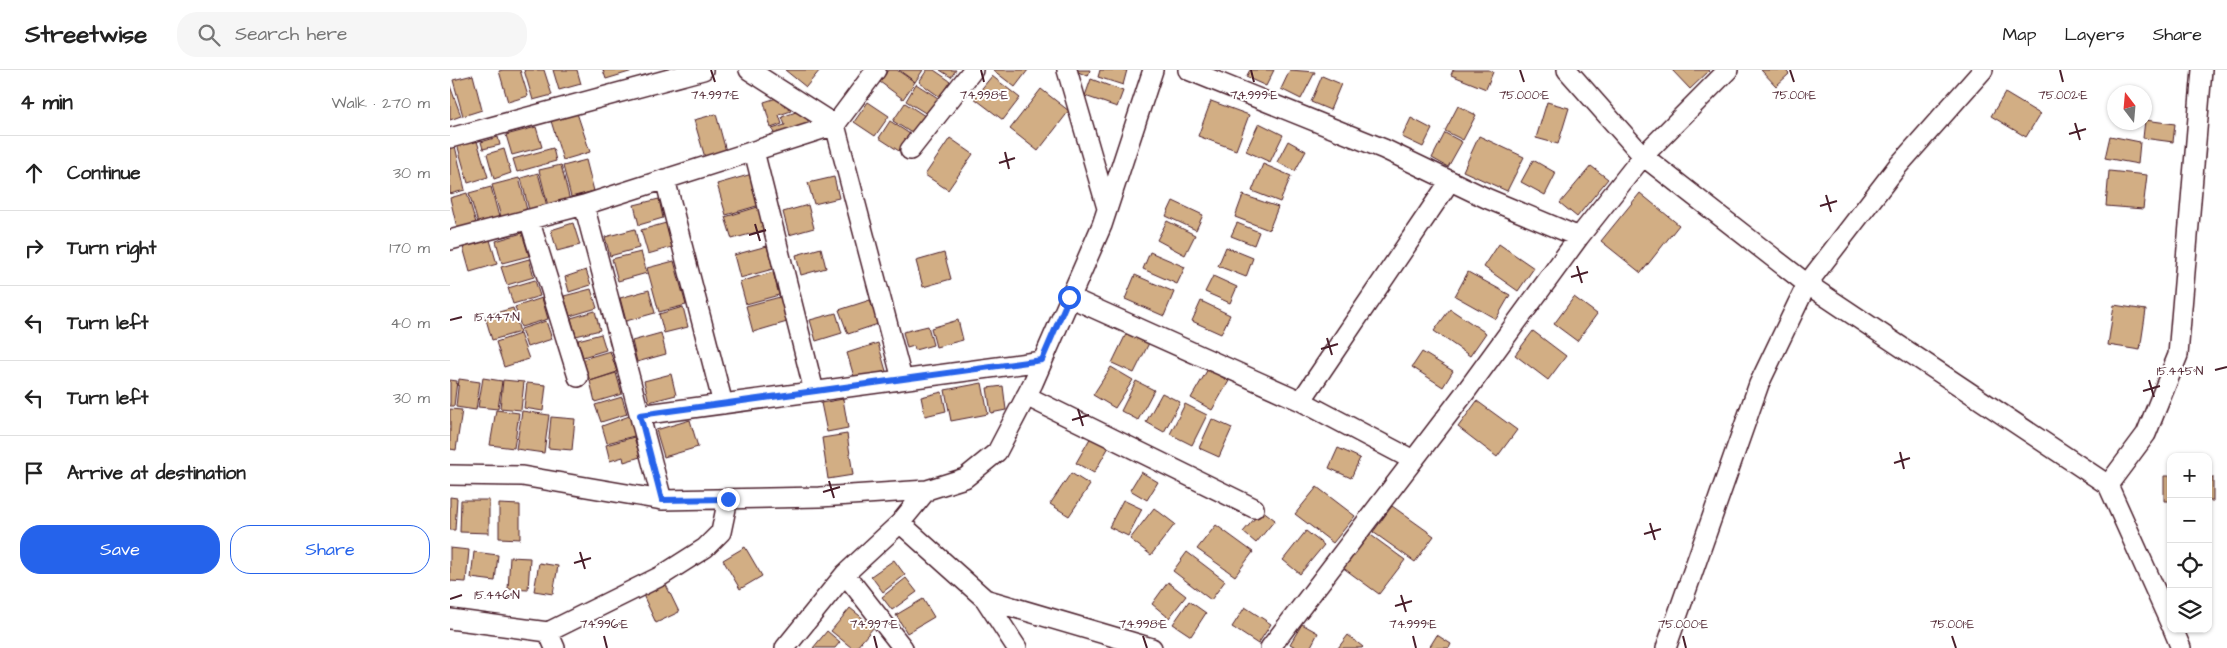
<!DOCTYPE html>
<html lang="en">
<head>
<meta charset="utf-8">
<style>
  :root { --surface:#fff; --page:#f6f6f6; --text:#222; --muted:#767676; --line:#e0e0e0; --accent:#2563eb }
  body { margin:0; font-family:"Architects Daughter",sans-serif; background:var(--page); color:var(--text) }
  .controls { position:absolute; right:15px; bottom:15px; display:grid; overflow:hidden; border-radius:10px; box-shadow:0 1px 4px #0004 }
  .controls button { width:45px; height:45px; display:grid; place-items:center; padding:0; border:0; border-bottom:1px solid var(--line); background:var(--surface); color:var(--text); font:25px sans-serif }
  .compass { position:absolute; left:1657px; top:15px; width:45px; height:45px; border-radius:50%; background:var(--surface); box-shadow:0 1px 4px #0004; rotate:344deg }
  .stop { position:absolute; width:15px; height:15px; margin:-11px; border:4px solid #2563eb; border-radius:50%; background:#fff }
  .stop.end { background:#2563eb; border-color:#fff; box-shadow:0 1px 5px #0008 }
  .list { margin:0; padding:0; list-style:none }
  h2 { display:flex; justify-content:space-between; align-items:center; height:65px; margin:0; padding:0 20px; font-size:21px }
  h2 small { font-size:16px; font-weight:400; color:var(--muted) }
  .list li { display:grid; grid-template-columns:32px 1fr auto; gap:15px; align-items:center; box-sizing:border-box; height:75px; padding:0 20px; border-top:1px solid var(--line) }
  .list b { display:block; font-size:19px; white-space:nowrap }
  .list em { font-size:16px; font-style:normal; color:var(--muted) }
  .actions { display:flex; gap:10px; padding:15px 20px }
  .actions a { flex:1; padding:11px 0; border:1px solid var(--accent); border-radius:20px; text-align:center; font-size:18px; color:var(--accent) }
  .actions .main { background:var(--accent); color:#fff }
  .icon { flex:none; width:28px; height:28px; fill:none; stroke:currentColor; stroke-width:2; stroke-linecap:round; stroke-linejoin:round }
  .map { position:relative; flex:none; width:1777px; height:578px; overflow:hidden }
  header { display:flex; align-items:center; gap:30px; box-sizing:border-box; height:70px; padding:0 25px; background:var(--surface); border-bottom:1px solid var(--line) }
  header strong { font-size:24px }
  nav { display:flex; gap:28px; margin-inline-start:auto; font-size:18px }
  .search { width:350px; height:45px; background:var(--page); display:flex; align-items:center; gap:12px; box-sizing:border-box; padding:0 18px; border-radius:20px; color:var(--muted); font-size:19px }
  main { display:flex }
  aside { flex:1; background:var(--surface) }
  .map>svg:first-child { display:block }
  .building { fill:#d2ae84; stroke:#4a1f2b }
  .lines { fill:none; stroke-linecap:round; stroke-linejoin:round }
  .minor-casing { stroke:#4a1f2b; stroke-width:22 }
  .minor { stroke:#fff; stroke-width:19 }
  .route { stroke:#2563eb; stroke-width:6 }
  .ticks { fill:none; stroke:#4a1f2b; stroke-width:2 }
  .ticks-label { font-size:12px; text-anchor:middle; fill:#4a1f2b; stroke:#fff; stroke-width:4; stroke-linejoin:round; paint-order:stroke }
</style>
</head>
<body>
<header>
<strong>Streetwise</strong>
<div class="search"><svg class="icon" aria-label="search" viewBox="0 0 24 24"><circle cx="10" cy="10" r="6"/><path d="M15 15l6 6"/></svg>Search here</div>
<nav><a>Map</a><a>Layers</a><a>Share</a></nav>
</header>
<main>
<aside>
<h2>4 min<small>Walk · 270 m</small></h2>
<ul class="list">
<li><svg class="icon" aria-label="ahead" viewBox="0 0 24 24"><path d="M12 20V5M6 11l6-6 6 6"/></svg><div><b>Continue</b></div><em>30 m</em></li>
<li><svg class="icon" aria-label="right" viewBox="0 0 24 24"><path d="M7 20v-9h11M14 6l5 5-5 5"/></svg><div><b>Turn right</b></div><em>170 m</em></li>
<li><svg class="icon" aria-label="left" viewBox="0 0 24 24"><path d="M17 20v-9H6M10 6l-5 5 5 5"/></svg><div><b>Turn left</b></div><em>40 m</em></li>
<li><svg class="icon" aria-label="left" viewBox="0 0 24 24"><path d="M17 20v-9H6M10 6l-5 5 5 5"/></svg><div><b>Turn left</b></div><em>30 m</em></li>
<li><svg class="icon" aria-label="arrive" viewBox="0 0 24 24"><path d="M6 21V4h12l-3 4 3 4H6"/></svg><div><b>Arrive at destination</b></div></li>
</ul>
<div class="actions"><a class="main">Save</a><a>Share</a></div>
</aside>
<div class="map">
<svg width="1777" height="578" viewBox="0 0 1777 578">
  <rect width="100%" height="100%" fill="#fff"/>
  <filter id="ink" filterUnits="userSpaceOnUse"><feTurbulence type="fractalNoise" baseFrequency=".02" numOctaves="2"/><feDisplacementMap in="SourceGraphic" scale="10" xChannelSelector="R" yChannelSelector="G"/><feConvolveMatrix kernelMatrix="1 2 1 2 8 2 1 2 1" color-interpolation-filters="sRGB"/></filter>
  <g filter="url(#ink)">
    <path class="building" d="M53 0H70L78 26 58 32 49 1Z
      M74 0H94L102 25 83 30Z
      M103 0H127L131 14 109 20Z
      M153 0H186L156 9Z
      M335 0H370L356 17Z
      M438 0H447L465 12 453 29 430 12Z
      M449 0H473L465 12Z
      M477 0H484L500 11 490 27 469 12Z
      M490 0H506L501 7Z
      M543 0H578L565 17Z
      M623 0H640L638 6Z
      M650 0H677L673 15 648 7Z
      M800 0H824L816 16 796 7Z
      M840 0 865 2 851 29 831 19Z
      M1003 0H1039L1043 2 1036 19 1001 5Z
      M1222 0H1258L1259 1 1240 19Z
      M1311 0H1335L1339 4 1326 16Z
      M23 5 32 40 13 46 3 10Z
      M542 6 570 28 553 50 524 28Z
      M872 6 891 14 880 40 861 32Z
      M641 9 673 21 667 37 635 26Z
      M466 14 488 28 477 44 456 31Z
      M0 16 11 46 0 50Z
      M591 19 619 41 588 81 560 59Z
      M1555 23 1590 44 1576 67 1541 46Z
      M336 25 341 41 329 45 332 54 321 58 314 32Z
      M761 31 799 45 786 80 748 66Z
      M418 32 439 46 425 66 404 52Z
      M1097 32 1119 38 1108 74 1086 68Z
      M455 33 475 46 463 64 443 51Z
      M1008 36 1026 45 1013 70 995 61Z
      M354 39 360 57 326 68 322 59 335 55 332 47Z
      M127 43 140 82 113 90 101 51Z
      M266 44 277 85 256 91 244 50Z
      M961 48 982 59 973 77 952 67Z
      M1695 50 1725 54 1723 72 1693 68Z
      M440 51 460 64 449 81 429 68Z
      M809 53 833 65 820 92 796 81Z
      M86 57 92 77 62 85 56 65Z
      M995 63 1012 72 998 97 982 88Z
      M1029 66 1074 87 1057 121 1013 101Z
      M1660 66 1690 72 1688 94 1655 88Z
      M48 67 50 75 33 79 31 72Z
      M26 68 38 107 18 113 7 74Z
      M500 68 523 84 498 120 475 105Z
      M838 71 856 81 845 101 827 92Z
      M5 76 15 120 0 124V77Z
      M103 78 106 91 67 102 63 89Z
      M54 79 61 103 44 109 37 84Z
      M136 90 144 121 121 127 113 96Z
      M1083 90 1106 103 1095 125 1071 112Z
      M813 94 841 106 830 132 802 121Z
      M111 95 120 131 98 136 89 100Z
      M1141 96 1158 109 1127 147 1110 133Z
      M1659 101 1697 105 1693 139 1656 136Z
      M88 103 97 136 79 140 71 108Z
      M302 104 310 135 276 145 267 114Z
      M384 107 389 128 364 134 358 113Z
      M69 108 77 140 51 147 42 115Z
      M41 117 49 147 28 153 19 123Z
      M17 123 26 153 7 158 0 128Z
      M1190 123 1229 155 1191 203 1151 171Z
      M793 125 828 137 819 160 785 147Z
      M209 129 213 148 189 155 184 135Z
      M723 131 753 145 746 160 716 146Z
      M358 135 364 158 339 165 333 142Z
      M311 136 318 159 282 169 275 147Z
      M717 151 745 165 735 185 707 170Z
      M123 153 130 175 107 181 101 160Z
      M216 153 222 177 198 184 191 160Z
      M787 153 809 162 804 175 781 166Z
      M185 159 189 178 160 186 155 167Z
      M72 163 79 186 52 193 46 171Z
      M40 170 47 194 20 202 13 177Z
      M1049 174 1084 198 1068 221 1034 197Z
      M317 176 323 199 290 208 284 185Z
      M776 177 803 188 796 207 768 196Z
      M371 178 376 198 351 205 346 185Z
      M191 182 197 203 168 211 162 189Z
      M700 182 735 197 727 214 693 199Z
      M494 183 501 209 473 217 466 191Z
      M79 189 84 207 57 215 51 197Z
      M224 191 236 235 209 242 197 198Z
      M136 200 141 215 119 222 115 207Z
      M323 202 329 225 296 234 290 212Z
      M1018 202 1060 225 1046 249 1005 226Z
      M685 205 724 222 714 246 675 229Z
      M763 206 787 217 780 233 755 222Z
      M85 210 90 226 63 234 58 218Z
      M141 219 147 238 120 246 114 226Z
      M199 220 205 243 176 251 170 228Z
      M330 227 337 252 303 262 296 236Z
      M1124 227 1147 244 1127 271 1104 254Z
      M92 228 98 249 71 257 65 237Z
      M420 230 428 254 398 264 389 240Z
      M751 231 780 245 771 264 742 251Z
      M1664 235 1696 240 1690 280 1658 275Z
      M233 237 238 257 214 263 209 244Z
      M63 238 70 262 42 270 35 246Z
      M1000 239 1036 263 1020 286 984 261Z
      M145 241 150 260 126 266 121 248Z
      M386 243 392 263 366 271 360 250Z
      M508 250 513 270 486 277 481 258Z
      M96 251 102 269 77 277 71 259Z
      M478 256 483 275 465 280 464 276 457 278 453 262Z
      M1083 261 1116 286 1098 310 1065 285Z
      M677 262 699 273 684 303 662 293Z
      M211 263 216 284 187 292 182 271Z
      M70 264 79 289 54 297 46 272Z
      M151 264 156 280 133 287 128 270Z
      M428 273 436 301 405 310 397 283Z
      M160 281 167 302 140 311 133 289Z
      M972 282 1003 301 993 317 962 297Z
      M661 297 683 310 665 338 643 325Z
      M758 299 779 311 762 340 741 328Z
      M166 303 172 324 145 332 140 311Z
      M221 304 226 325 199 332 194 311Z
      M33 308 52 311 48 339 28 337Z
      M9 309 30 312 26 340 6 337Z
      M0 310 7 311 4 336H0Z
      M53 310 74 312 71 340 50 338Z
      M686 311 704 320 688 350 671 341Z
      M77 313 96 315 93 341 74 338Z
      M532 313 538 344 501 351 495 320Z
      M553 316 556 340 541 343 537 318Z
      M492 322 496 341 475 346 471 327Z
      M712 323 730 332 714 362 696 352Z
      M172 327 177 344 151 352 145 335Z
      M393 329 398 358 377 362 371 333Z
      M1027 331 1067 360 1047 387 1008 357Z
      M735 334 757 345 742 375 720 364Z
      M0 339 12 340 6 380 0 379Z
      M46 340 69 343 64 378 40 375Z
      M72 341 99 345 94 383 66 379Z
      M182 345 188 365 157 373 152 356Z
      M101 347 125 349 122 380 98 378Z
      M762 349 782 358 769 387 749 378Z
      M240 350 248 377 214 387 206 360Z
      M397 364 403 405 378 409 372 368Z
      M642 365 660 375 644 403 626 393Z
      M184 367 190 387 174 392 173 387 160 391 156 375Z
      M888 378 910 388 901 408 879 398Z
      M691 402 708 412 697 430 680 420Z
      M621 403 640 415 619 446 600 434Z
      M1714 406H1721V431H1714Z
      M1758 407H1763V431H1758Z
      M867 417 905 446 883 473 845 444Z
      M0 427 7 428 5 460H0Z
      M11 430H39V463L10 462Z
      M673 430 692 439 678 466 659 457Z
      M49 434 70 435V469L49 468Z
      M942 436 984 466 965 492 923 462Z
      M704 438 725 454 701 485 680 469Z
      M812 440 825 450 806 473 793 462Z
      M766 455 803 482 785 506 747 479Z
      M856 461 874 475 850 504 833 490Z
      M918 463 955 490 929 524 892 497Z
      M295 477 312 506 290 519 273 490Z
      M0 478 19 480 16 512 0 511Z
      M24 482 48 485 45 511 21 508Z
      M737 482 775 511 761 530 723 501Z
      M60 487 80 488 78 520 58 519Z
      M444 490 455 505 433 522 421 506Z
      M89 493 108 496 103 524 84 521Z
      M456 508 467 522 442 540 432 527Z
      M718 512 736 526 719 548 702 534Z
      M216 515 229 542 206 553 193 525Z
      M473 529 484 547 457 563 446 545Z
      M739 531 756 543 741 566 723 554Z
      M795 537 821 554 808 574 782 557Z
      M400 538 424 557 406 578H402L381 561Z
      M852 554 868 563 860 578H847L840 574Z
      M377 561 390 572 385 578H363Z
      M898 565 913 577 912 578H888Z
      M987 565 1001 574 999 578H979Z"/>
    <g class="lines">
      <g class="minor-casing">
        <path id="minor" d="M299 0 385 55 452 309
          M617 0 657 138
          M738 0 934 79 1036 128 1129 167
          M1117 0 1193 86 1357 214 1658 415 1721 555
          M0 68 253 0
          M460 80 523 0
          M304 81 364 321
          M215 109 273 334
          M134 135 212 430
          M79 149 128 307
          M0 170 134 135 385 55 426 0
          M619 227 851 331 963 390
          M576 326 804 438
          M851 331 1000 111
          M190 345 592 291
          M0 405 72 406 212 430 370 427 477 420 515 408 547 382 583 313 652 155 703 0
          M1658 415 1696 364 1728 285 1752 0
          M450 453 535 529 567 578
          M395 504 453 578
          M535 529 702 578
          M0 549 98 562 211 506 255 478 271 462 278 429
          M1723 559 1731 578
          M98 562 105 578
          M335 578 395 504 450 453 477 420
          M820 578 1017 320 1129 167 1193 86 1278 0
          M1216 578 1309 314 1357 214 1447 97 1533 0"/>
      </g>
      <use href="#minor" class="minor"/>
    </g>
  </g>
  <g class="lines" filter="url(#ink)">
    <path class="route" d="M278 429 212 430 190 345 592 290 619 227"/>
  </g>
  <path class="ticks" d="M261 0 265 12M531 0 534 12M801 0 804 12M1070 0 1074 12M1340 0 1344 12M1610 0 1613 12M1625 53 1630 70M1619 64 1636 59M555 82 559 99M549 93 565 88M1376 125 1381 142M1370 136 1387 131M305 154 310 171M299 165 316 160M1127 196 1132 213M1121 207 1138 202M0 250 12 247M877 268 882 285M871 279 888 274M1765 300 1777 297M1699 310 1704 327M1693 321 1710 316M628 339 633 356M622 350 639 345M1450 382 1454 399M1444 393 1460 388M379 411 384 428M373 422 390 417M1200 453 1205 470M1194 464 1211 459M130 482 135 499M124 493 141 488M951 525 956 542M0 529 12 525M945 536 962 531M154 566 157 578M424 566 427 578M693 566 697 578M963 566 966 578M1233 566 1236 578M1502 566 1506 578"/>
  <g class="ticks-label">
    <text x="265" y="29">74.997°E</text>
    <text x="534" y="29">74.998°E</text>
    <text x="804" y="29">74.999°E</text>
    <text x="1074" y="29">75.000°E</text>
    <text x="1344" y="29">75.001°E</text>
    <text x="1613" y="29">75.002°E</text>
    <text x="47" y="251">15.447°N</text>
    <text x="1730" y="305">15.445°N</text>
    <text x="47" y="529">15.446°N</text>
    <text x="154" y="558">74.996°E</text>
    <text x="424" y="558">74.997°E</text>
    <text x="693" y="558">74.998°E</text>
    <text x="963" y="558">74.999°E</text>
    <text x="1233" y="558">75.000°E</text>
    <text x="1502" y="558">75.001°E</text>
  </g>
</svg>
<div class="controls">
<button>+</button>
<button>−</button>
<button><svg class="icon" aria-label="locate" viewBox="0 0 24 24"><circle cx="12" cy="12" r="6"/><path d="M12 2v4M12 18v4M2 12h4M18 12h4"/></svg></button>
<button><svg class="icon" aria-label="layers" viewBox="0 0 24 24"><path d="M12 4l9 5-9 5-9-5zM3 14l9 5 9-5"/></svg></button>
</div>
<svg class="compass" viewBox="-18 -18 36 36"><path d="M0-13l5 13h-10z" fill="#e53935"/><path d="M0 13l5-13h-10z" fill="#767676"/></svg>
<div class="stop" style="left:619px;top:227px"></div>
<div class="stop end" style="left:278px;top:429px"></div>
</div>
</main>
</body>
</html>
